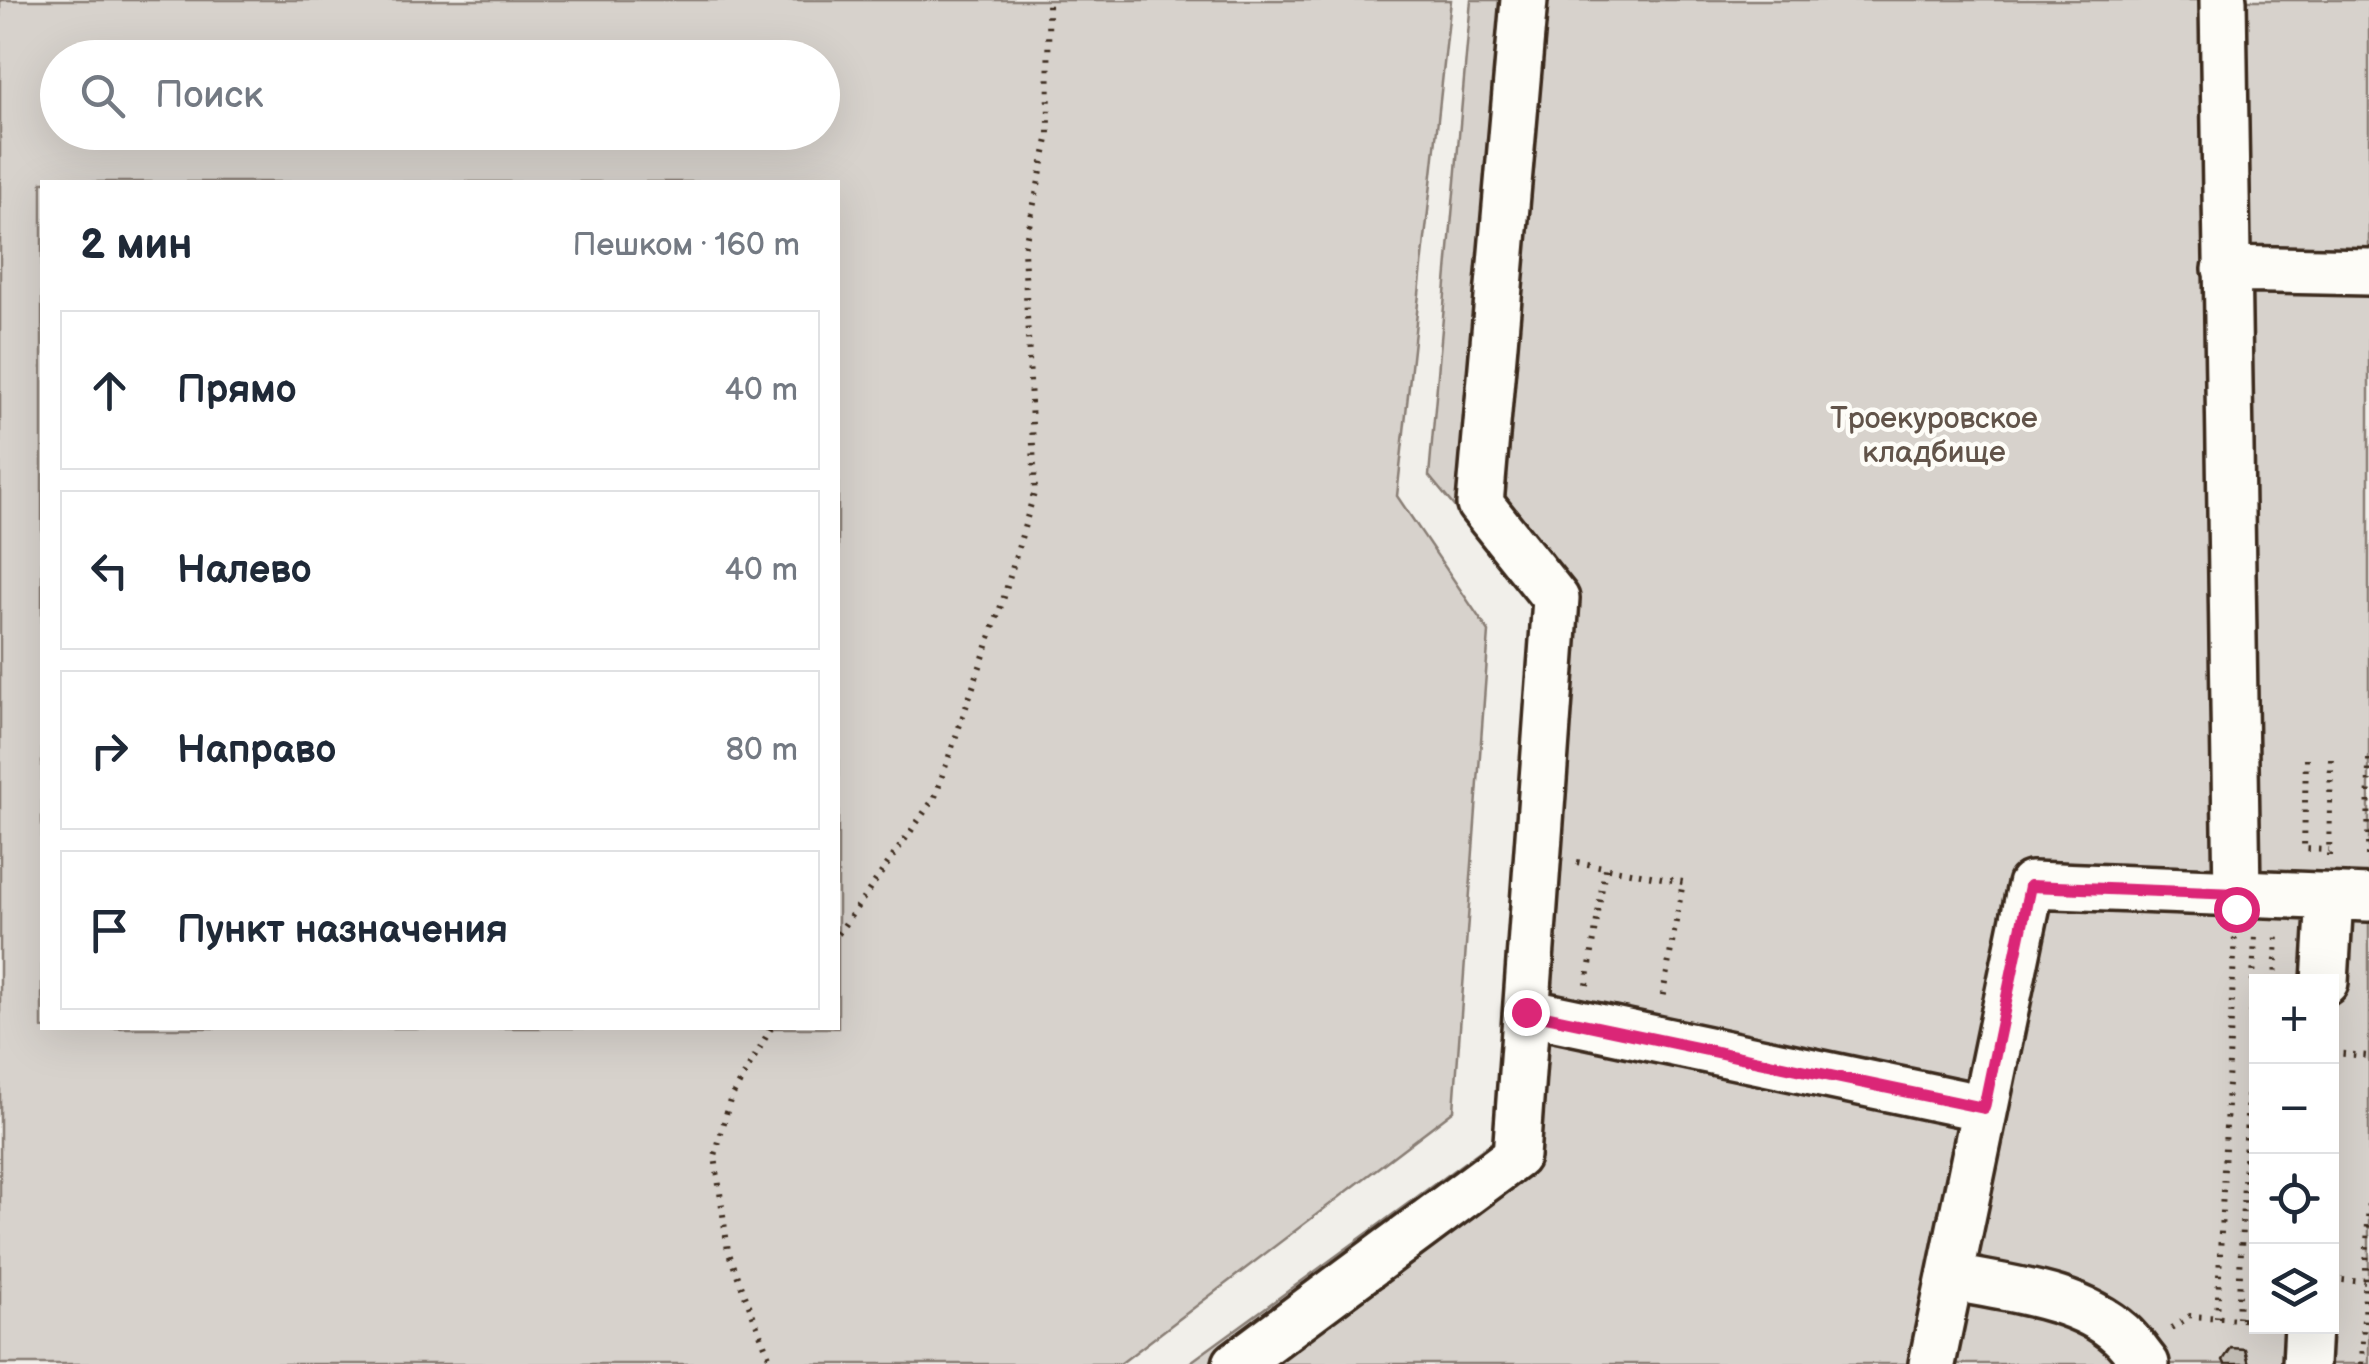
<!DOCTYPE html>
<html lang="ru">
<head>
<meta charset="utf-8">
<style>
  :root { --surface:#fff; --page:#f2f2f3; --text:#1f2937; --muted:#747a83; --line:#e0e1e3 }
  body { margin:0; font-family:"Balsamiq Sans",sans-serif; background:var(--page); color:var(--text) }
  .controls { position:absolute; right:30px; bottom:30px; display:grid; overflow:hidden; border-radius:0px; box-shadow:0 10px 40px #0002 }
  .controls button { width:90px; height:90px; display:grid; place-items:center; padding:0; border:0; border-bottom:2px solid var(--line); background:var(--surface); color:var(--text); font:50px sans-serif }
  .stop { position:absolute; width:30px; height:30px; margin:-22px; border:8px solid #db2777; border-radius:50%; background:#fff }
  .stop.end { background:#db2777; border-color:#fff; box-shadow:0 2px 10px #0008 }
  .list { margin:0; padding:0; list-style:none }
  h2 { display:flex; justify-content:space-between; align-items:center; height:130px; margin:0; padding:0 40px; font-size:42px }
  h2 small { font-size:32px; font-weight:400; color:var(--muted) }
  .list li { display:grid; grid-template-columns:65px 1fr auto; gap:30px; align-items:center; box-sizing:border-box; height:160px; margin:0 20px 20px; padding:0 20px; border:2px solid var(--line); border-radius:0px }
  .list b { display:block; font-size:38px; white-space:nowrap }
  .list em { font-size:32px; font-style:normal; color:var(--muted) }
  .icon { flex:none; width:55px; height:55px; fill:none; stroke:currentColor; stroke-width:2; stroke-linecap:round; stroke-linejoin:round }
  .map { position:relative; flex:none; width:2369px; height:1364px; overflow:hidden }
  .search { position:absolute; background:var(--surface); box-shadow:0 10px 40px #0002; left:40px; top:40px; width:800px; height:110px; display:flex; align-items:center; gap:25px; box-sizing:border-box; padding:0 35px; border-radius:55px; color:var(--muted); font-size:38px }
  .panel { position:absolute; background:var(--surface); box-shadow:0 10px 40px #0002; left:40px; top:180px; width:800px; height:850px; border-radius:0px }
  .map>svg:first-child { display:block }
  .green { fill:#d7d2cc; stroke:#897e75; stroke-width:2.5; fill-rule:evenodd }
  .building { fill:#c1bcb4; stroke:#3b2a1e; stroke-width:2.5 }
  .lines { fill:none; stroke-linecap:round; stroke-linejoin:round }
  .minor-casing { stroke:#3b2a1e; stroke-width:52 }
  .path { stroke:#3b2a1e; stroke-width:6; stroke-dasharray:2.5 8; stroke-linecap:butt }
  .minor { stroke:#fdfcf7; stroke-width:45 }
  .route { stroke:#db2777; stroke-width:12 }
  .labels { text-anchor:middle; stroke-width:9; stroke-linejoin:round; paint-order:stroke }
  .park-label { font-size:30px; fill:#62544a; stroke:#fdfcf7 }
</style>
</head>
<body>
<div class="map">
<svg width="2369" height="1364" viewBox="0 0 2369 1364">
  <rect width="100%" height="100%" fill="#f1efea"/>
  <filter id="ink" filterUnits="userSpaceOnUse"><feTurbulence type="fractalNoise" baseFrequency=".01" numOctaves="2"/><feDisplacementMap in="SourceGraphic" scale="20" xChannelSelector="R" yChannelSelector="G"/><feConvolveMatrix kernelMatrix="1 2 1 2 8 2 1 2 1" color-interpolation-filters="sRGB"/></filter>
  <g filter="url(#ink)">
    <path class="green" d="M0 0H1451L1397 496 1489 632 1454 1110 1120 1364H0ZM58 58H822V132H58ZM42 182H838V1028H42Z
      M1471 0H2369V1364H1188L1495 1140 1536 606 1429 476ZM2256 982H2332V1326H2256Z"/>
    <path class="building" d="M2231 1348 2245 1349 2249 1364H2225L2223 1360Z"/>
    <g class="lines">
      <g class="minor-casing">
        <path id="minor" d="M2223 0 2237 894
          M2226 269 2369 272
          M2325 982 2330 897
          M1527 1012 1984 1108
          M1950 1277C2005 1289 2077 1294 2121 1334 2130 1342 2138 1354 2146 1364
          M1236 1364 1516 1156 1556 599 1480 504 1524 0
          M1932 1364 2031 885 2369 898
          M2306 1364 2308 1326"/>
      </g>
      <path class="path" d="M2306 758 2304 849 2329 850
        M2329 856 2331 757
        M2368 856 2369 757
        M1577 862 1683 882 1662 1000
        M838 934 935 797 1004 597 1035 490 1024 249 1049 135 1048 0
        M2275 982 2277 933
        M1587 985 1605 868
        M771 1028 730 1100 715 1156 728 1251 772 1364
        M2332 1053 2369 1056
        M2332 1279 2365 1282
        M2217 1318 2235 934
        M2238 1318 2255 935
        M2171 1328 2190 1316 2256 1320
        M2362 1364 2369 1198"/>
      <use href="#minor" class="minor"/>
    </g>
  </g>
  <g class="lines" filter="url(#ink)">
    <path class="route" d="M1526 1012 1984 1108 2030 886 2237 894 2236 909"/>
  </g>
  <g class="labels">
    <g class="park-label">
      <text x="1934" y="428">Троекуровское<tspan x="1934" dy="34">кладбище</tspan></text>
    </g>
  </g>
</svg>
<div class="controls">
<button>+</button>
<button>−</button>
<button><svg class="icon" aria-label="locate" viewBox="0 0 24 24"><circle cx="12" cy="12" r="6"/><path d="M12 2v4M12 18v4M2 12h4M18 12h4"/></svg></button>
<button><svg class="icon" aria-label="layers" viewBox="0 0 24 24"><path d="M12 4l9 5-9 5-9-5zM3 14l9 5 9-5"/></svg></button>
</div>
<div class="stop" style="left:2236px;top:909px"></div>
<div class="stop end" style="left:1526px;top:1012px"></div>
<div class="search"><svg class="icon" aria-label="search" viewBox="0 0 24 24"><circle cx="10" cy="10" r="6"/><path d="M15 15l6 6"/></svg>Поиск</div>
<section class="panel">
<h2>2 мин<small>Пешком · 160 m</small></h2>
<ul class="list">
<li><svg class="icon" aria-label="ahead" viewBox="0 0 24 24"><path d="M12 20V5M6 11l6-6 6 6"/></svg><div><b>Прямо</b></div><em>40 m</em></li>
<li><svg class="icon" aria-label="left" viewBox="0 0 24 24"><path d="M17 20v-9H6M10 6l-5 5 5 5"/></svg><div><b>Налево</b></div><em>40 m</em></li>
<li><svg class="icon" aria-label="right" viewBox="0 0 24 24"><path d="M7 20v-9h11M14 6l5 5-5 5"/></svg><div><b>Направо</b></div><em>80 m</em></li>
<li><svg class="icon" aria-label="arrive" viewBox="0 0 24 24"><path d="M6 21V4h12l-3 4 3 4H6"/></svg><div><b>Пункт назначения</b></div></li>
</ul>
</section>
</div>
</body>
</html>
